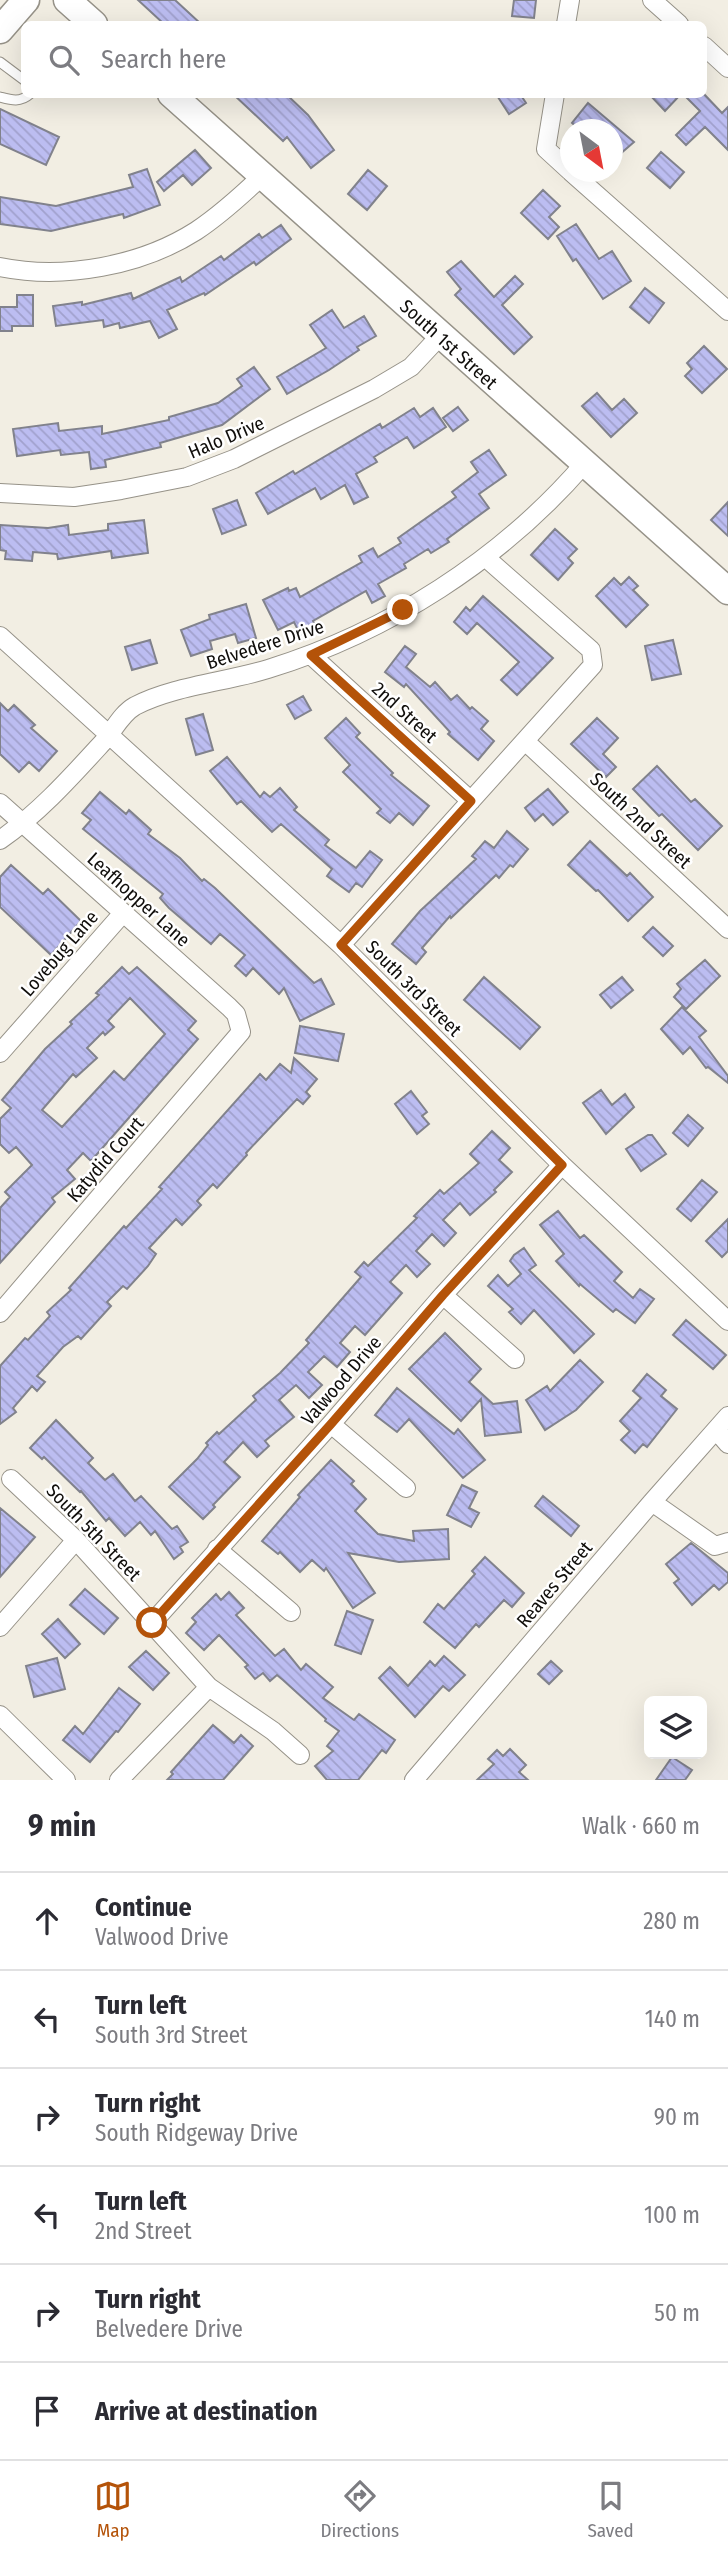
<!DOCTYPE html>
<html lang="en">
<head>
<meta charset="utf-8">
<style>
  :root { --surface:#fff; --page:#f2f2f3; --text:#2b2b33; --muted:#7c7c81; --line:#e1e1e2; --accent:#b45309 }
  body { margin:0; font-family:"Fira Sans Condensed",sans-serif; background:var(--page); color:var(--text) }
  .controls { position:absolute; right:21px; bottom:21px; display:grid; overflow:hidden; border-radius:10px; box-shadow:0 7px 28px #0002 }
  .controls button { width:63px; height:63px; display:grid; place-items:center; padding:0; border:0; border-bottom:2px solid var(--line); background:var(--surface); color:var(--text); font:35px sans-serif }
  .compass { position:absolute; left:560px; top:119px; width:63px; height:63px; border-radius:50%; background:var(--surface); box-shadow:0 7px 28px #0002; rotate:148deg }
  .stop { position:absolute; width:21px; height:21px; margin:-16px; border:5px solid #b45309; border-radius:50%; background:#fff }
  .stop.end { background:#b45309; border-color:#fff; box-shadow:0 2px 7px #0008 }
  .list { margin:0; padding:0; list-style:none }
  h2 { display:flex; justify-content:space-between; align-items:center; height:91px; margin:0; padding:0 28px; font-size:30px }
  h2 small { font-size:23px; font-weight:400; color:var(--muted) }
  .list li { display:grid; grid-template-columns:46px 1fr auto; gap:21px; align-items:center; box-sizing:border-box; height:98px; padding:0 28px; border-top:2px solid var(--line) }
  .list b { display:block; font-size:26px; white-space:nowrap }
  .list p { margin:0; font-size:23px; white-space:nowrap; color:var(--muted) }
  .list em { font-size:23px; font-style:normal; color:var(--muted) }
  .icon { flex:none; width:38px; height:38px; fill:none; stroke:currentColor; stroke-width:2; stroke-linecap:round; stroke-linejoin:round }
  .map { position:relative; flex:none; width:728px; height:1780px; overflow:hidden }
  .search { position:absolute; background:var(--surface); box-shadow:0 7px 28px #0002; left:21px; right:21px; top:21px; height:77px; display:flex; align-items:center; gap:18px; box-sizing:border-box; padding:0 24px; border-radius:10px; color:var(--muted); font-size:26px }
  .sheet { height:679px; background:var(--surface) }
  nav { display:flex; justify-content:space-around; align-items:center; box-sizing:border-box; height:98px; border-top:2px solid var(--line); background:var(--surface); font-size:19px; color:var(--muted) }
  nav a { display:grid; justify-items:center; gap:4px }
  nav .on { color:var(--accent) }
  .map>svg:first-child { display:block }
  .building { fill:url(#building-back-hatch); stroke:#81828c; stroke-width:2; fill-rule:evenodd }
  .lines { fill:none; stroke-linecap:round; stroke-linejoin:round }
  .lane-casing { stroke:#969288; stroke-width:11 }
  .street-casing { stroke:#969288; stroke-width:20 }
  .secondary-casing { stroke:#969288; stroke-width:29 }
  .lane { stroke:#fff; stroke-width:9 }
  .street { stroke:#fff; stroke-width:18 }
  .secondary { stroke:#fff; stroke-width:26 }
  .route { stroke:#b45309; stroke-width:9 }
  .labels { text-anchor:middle; stroke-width:5; stroke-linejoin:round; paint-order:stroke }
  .street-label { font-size:19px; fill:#100e0b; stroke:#fff }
</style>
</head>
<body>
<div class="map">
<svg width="728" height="1780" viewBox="0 0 728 1780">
  <defs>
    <pattern id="building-back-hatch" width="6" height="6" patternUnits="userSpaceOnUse" patternTransform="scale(1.75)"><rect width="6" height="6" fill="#bcbdf1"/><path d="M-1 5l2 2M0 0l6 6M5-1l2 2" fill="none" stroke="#a1a1cd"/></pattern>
  </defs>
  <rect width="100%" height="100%" fill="#f2eee3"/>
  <path class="building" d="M138 0H175L201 24H164Z
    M514 0H536L534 18 512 16Z
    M233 94H286L308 115 334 150 311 168 287 137 283 141Z
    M496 94H520L526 103 509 114Z
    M649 94H681L665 111Z
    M683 94H704L722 113 728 107V150L705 127 686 145 676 135 700 111Z
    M588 103 634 142 612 161V130H580L572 123Z
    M0 109 59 137 46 165 0 144Z
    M195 150 211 168 192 185 183 175 164 191 157 182Z
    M661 152 684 172 670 188 647 168Z
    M147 169 160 205 124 218 123 214 51 231 0 224V197L56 206 133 187 129 175Z
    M368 170 387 186 367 210 348 194Z
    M543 190 560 206 549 217 559 227 548 239 521 213Z
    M576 224 599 259 612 251 631 281 603 299 576 259 573 261 557 236Z
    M281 225 291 239 256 265 254 262 205 295 204 293 167 310 177 329 159 338 150 321 120 328 119 323 104 327 103 320 56 326 53 306 82 302V305L131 293 133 299 180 277 182 282 221 256 224 260 259 234 262 238Z
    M461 261 494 297 515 276 523 284 502 305 532 337 514 354 455 295 461 289 447 272Z
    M645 288 664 303 649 323 630 307Z
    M17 295H33V326H12V331H0V307H17Z
    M332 310 344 328 364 316 376 336 357 347 359 350 329 370 287 394 277 377 326 348 310 325Z
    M704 346 727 369 702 393 685 376 692 369 687 363Z
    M254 367 270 389 222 425 160 443 161 447 105 460 106 467 91 469 89 452 61 455 60 450 17 456 13 429 58 423 59 431 102 426V434L169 420V417L218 403 242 386 237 379Z
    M597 393 612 410 624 399 637 413 611 437 582 406Z
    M458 407 468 420 453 431 443 418Z
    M414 408 420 417 433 408 446 427 414 448 407 437 374 457 377 462 356 474 368 497 354 504 345 485 321 499 315 488 268 514 256 493 293 471 295 474 380 424 382 428Z
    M489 450 506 475 479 494 489 508 447 539 449 542 431 553 428 549 404 564 406 568 378 584 385 596 372 603 366 591 313 621 316 628 301 636 294 622 278 630 263 600 288 588 289 591 296 588 300 597 362 562 359 556 373 548 378 557 401 543 398 538 456 497 452 492 478 472 471 462Z
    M237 500 246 525 222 534 213 509Z
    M728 502V536L711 520Z
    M144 520 148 553 112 558 111 551 58 559 57 554 33 552 32 561 5 559 6 551 0 550V525L48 528 68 525 69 535 108 530V524Z
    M555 529 577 549 568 558 573 563 558 580 531 555Z
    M629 577 638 586 633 590 648 605 626 627 596 596 614 578 621 585Z
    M483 596 553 658 517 695 501 680 519 662 477 623 467 634 454 622 466 607 470 611Z
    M246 604 256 638 238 643 235 634 210 641 212 649 191 656 181 630 210 619 209 615Z
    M150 640 157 663 132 670 125 647Z
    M673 640 681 674 652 680 645 646Z
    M405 646 416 654 406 667 430 687 435 682 451 700 457 695 470 709 472 707 488 721 481 729 494 741 478 760 448 734 450 732 406 684 404 687 385 672Z
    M303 696 311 710 295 719 287 705Z
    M0 703 8 711 14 705 35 725 31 728 57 751 39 771 29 762 19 772 0 754Z
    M203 714 213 750 196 755 186 719Z
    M346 718 360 733 356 737 393 773 391 775 429 806 413 825 399 813 390 823 377 813 381 809 343 772 350 765 325 738Z
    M597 718 618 738 603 754 616 767 606 777 571 744Z
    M227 757 260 797 264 792 270 797 280 788 297 807 294 810 329 840 325 845 356 868 370 851 382 860 362 887 356 883 349 892 327 876 332 869 281 824 272 832 241 801 237 804 210 771Z
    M657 766 691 802 695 799 722 826 698 850 662 814 659 816 633 789Z
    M548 789 568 812 553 825 543 814 535 821 525 808Z
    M100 792 126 814 129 810 151 830 148 834 180 858 202 881 204 879 215 888 314 983 321 979 334 1004 300 1021 284 988 279 994 253 968 246 976 235 966 245 955 220 934 211 944 169 908 160 898 163 894 83 829 91 820 82 813Z
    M507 831 528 849 513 867 510 865 499 878 496 875 451 918 450 916 422 948 426 952 416 964 392 944 420 911 476 859 472 856 485 841 494 848Z
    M590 841 627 876 630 873 653 897 628 921 598 890 596 891 568 865Z
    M11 865 43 894 48 889 81 921 51 955 0 907V877Z
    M653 927 673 946 663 956 643 937Z
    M705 960 720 976 686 1009 674 997 681 989 677 984Z
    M122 967 129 974 137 967 196 1021 188 1030 198 1039 91 1161 83 1153 67 1170 75 1179 52 1198 55 1202 0 1263V1208L10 1197 5 1192 32 1165 16 1147 9 1153 0 1144V1119L11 1108 2 1100 45 1049 72 1024 70 1022 99 995 96 993ZM130 998 165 1034 124 1080 114 1071 62 1127 42 1110 73 1074 76 1077 97 1058 87 1048 103 1032 105 1035 114 1027 108 1021Z
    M484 977 540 1027 520 1049 464 1000Z
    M622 977 633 990 611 1008 600 995Z
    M682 1007 706 1031 699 1037 728 1076V1083L708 1067 706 1068 690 1047 683 1054 661 1029Z
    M300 1026 344 1034 338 1061 295 1053Z
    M294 1058 317 1079 306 1092 310 1096 303 1104 297 1099 246 1153 247 1155 217 1188 213 1184 197 1201 201 1205 182 1225 176 1219 149 1248 156 1254 148 1266 127 1289 123 1286 107 1302 111 1306 81 1339 78 1336 63 1347 37 1376 45 1382 37 1391 32 1386 13 1408 16 1412 0 1424V1366L25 1338 28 1340 50 1316 47 1312 71 1290 69 1288 124 1226 126 1228 162 1189 159 1187 260 1074 266 1080 280 1064 291 1073Z
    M601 1090 612 1105 625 1094 634 1107 606 1134 583 1103Z
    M411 1091 427 1112 422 1116 429 1124 417 1134 395 1104Z
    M688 1115 703 1128 688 1146 673 1133Z
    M492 1131 510 1148 499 1160 512 1172 494 1190 496 1192 470 1215 460 1203 443 1220 456 1233 444 1246 432 1234 416 1251 430 1264 417 1277 406 1265 390 1282 402 1293 365 1335 355 1326 340 1343 350 1352 337 1367 324 1356 308 1372 322 1385 309 1398 296 1385 279 1400 294 1417 265 1441 269 1446 257 1457 243 1442 224 1462 240 1477 213 1505 215 1507 203 1519 169 1487 197 1459 208 1445 206 1443 217 1432 219 1434 256 1400 253 1396 280 1373 309 1343 306 1340 361 1277 355 1272 364 1262 368 1266 417 1218 414 1216 440 1190 444 1194 479 1163 470 1154Z
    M648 1135H652L666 1154 641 1171 626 1149Z
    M702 1180 717 1192 691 1221 677 1209Z
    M558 1211 580 1238 584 1235 622 1272 614 1281 633 1298 640 1289 654 1299 635 1323 616 1309 613 1312 580 1284 579 1286 556 1261 564 1254 540 1225Z
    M728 1219V1251L722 1257 706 1241Z
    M524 1248 536 1265 529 1270 594 1334 574 1353 534 1310 521 1324 509 1312 513 1309 488 1286 498 1275 508 1286 521 1274 510 1261 514 1255Z
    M686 1320 726 1355 713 1369 673 1335Z
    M445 1333 481 1369 469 1382 493 1404 517 1401 521 1432 485 1436 481 1399 461 1421 409 1369Z
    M580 1360 603 1382 576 1410 545 1430 526 1400 547 1386 550 1391Z
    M647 1374 666 1390 661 1396 677 1409 647 1447 643 1444 635 1453 621 1440 630 1431 620 1421 641 1398 633 1391Z
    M397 1388 454 1434 458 1429 485 1460 463 1478 409 1419 397 1432 375 1415Z
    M56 1420 93 1458 88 1463 105 1480 113 1474 135 1501 141 1496 172 1529 177 1526 188 1542 180 1547 183 1552 174 1559 155 1531 151 1535 140 1522 125 1536 109 1518 106 1521 81 1491 80 1492 44 1457 42 1459 30 1448Z
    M331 1460 354 1481 351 1484 366 1499 355 1511 378 1534 414 1541 413 1531 448 1529 449 1559 399 1562 348 1553 375 1593 353 1608 326 1568 324 1571 312 1560 300 1572 280 1552 278 1554 262 1541 300 1497 298 1495Z
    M462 1485 477 1492 469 1508 479 1513 471 1527 447 1515Z
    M543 1496 579 1526 571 1536 535 1506Z
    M0 1508 35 1537 0 1577Z
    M691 1543 728 1573V1582L719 1590 714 1585 692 1605 674 1583 679 1579 666 1564Z
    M485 1557 524 1593 512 1607 504 1600 479 1627 476 1624 455 1648 424 1622 438 1604 444 1609 475 1574 472 1571Z
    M85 1589 118 1618 104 1634 70 1605Z
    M229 1592 244 1608 236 1615 275 1656 284 1649 301 1670 306 1664 333 1687 323 1698 354 1720 359 1714 395 1740 386 1753 382 1750 358 1780H327L315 1766 333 1751 327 1746 339 1731 325 1721 326 1719 283 1680 277 1675 270 1681 263 1673 255 1679 245 1667 248 1665 219 1635 204 1650 186 1633 196 1622 192 1618 216 1594 221 1600Z
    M347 1611 373 1620 361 1654 335 1645Z
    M58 1619 80 1644 65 1658 42 1634Z
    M146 1651 169 1673 153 1690 129 1667Z
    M444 1656 465 1675 449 1691 443 1686 415 1717 379 1678 390 1667 408 1686 430 1661 435 1666Z
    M57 1658 65 1689 34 1697 26 1666Z
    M551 1661 562 1671 549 1684 538 1674Z
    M119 1688 140 1704 118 1732 116 1731 90 1762 63 1740 75 1726 83 1734Z
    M213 1725 234 1743 241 1735 253 1746 223 1780H167L173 1774 171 1772Z
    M510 1749 526 1765 519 1772 528 1780H477L494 1764 488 1759 497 1750 503 1756Z
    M672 1757 692 1770 685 1780H656Z"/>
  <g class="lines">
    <g class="lane-casing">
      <path id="lane" d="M0 62 24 80
        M0 97C11 100 20 103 30 94"/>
    </g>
    <g class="street-casing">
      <path id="street" d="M652 0 679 24
        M566 24 570 0
        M704 46 728 68
        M555 94 546 149 570 171
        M571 172 728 311
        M0 267C64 280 141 266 196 231 220 215 241 196 262 176
        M0 493 74 497 121 490 187 477 234 459 374 389 411 367 440 336
        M0 636 341 945 562 1165 728 1321
        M311 655 471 801
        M525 741 728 929
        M0 803 229 1007 236 1014 241 1032 0 1313
        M0 840C40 812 71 777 104 741 114 730 121 714 135 706 173 686 226 682 268 669 388 632 501 560 584 464
        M341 945 593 665 591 650 485 557
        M0 1053 123 913
        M443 1295 515 1359
        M331 1424 406 1488
        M716 1430 728 1444
        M11 1479 76 1540 209 1687 273 1731 300 1755
        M652 1502 715 1546 728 1542
        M217 1549 291 1612
        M152 1623 331 1424 443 1295 562 1165
        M0 1627 76 1540
        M0 1715 66 1780
        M119 1780 209 1687
        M414 1780 652 1502 728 1416"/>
    </g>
    <g class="secondary-casing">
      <path id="secondary" d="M67 0 94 24
        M0 30 26 0
        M171 94 728 591"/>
    </g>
    <use href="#lane" class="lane"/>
    <use href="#street" class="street"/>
    <use href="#secondary" class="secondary"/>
  </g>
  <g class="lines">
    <path class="route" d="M152 1623 331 1424 443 1295 562 1165 341 945 471 801 311 655 403 610"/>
  </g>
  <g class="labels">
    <g class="street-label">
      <text transform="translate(449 344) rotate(42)" y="7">South 1st Street</text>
      <text transform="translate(226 437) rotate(-23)" y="7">Halo Drive</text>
      <text transform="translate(265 644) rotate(-18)" y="7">Belvedere Drive</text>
      <text transform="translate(405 712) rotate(42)" y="7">2nd Street</text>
      <text transform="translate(641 820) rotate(43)" y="7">South 2nd Street</text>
      <text transform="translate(139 899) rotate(42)" y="7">Leafhopper Lane</text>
      <text transform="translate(59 953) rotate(-49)" y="7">Lovebug Lane</text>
      <text transform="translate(414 988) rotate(45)" y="7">South 3rd Street</text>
      <text transform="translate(105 1159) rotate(-49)" y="7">Katydid Court</text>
      <text transform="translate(341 1380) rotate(-49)" y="7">Valwood Drive</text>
      <text transform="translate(94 1532) rotate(46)" y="7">South 5th Street</text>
      <text transform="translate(554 1584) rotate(-50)" y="7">Reaves Street</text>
    </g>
  </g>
</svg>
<div class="controls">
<button><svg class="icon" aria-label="layers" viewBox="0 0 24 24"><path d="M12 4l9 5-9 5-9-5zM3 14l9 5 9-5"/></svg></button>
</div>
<svg class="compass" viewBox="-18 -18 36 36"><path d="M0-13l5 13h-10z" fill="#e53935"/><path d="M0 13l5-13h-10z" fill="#7c7c81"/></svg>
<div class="stop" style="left:152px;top:1623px"></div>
<div class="stop end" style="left:403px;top:610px"></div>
<div class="search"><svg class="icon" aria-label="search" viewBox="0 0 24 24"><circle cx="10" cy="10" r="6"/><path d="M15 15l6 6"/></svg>Search here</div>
</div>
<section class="sheet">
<h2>9 min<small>Walk · 660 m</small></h2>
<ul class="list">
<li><svg class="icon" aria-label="ahead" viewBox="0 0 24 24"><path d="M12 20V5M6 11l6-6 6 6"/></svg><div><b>Continue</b><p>Valwood Drive</p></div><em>280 m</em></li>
<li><svg class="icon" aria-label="left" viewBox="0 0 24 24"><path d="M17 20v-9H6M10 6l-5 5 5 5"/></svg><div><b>Turn left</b><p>South 3rd Street</p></div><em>140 m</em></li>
<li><svg class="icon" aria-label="right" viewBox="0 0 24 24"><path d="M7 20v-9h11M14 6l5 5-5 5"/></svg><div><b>Turn right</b><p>South Ridgeway Drive</p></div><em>90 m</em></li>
<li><svg class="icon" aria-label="left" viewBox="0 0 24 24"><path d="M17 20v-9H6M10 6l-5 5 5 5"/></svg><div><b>Turn left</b><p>2nd Street</p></div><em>100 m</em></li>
<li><svg class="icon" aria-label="right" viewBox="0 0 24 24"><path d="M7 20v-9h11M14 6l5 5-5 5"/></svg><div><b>Turn right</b><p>Belvedere Drive</p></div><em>50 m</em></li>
<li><svg class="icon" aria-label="arrive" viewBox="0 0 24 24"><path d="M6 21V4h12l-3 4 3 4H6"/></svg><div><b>Arrive at destination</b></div></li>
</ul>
</section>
<nav>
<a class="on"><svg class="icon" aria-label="map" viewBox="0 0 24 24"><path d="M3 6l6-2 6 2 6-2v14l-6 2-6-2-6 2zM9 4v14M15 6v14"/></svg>Map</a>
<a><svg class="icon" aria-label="directions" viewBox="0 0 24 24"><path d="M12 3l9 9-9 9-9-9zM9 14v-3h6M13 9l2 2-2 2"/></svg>Directions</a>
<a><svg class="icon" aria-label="saved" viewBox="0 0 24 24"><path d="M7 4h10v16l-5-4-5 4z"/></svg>Saved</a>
</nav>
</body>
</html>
